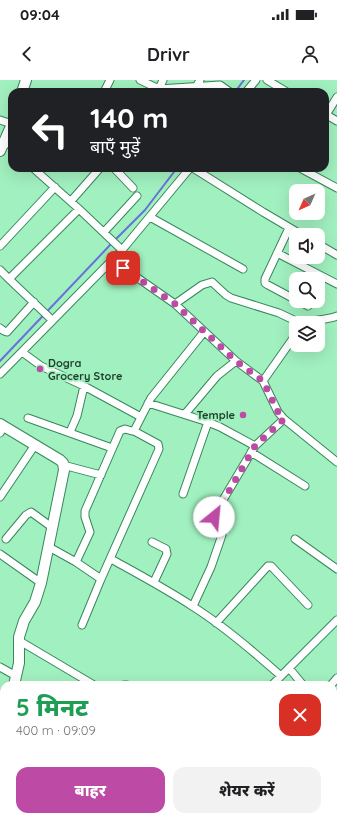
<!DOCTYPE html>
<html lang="hi">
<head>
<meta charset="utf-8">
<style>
	:root { --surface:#fff; --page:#f2f2f2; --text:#202124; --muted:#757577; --accent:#bd4ba5 }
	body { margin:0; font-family:Quicksand,"Noto Sans Devanagari",sans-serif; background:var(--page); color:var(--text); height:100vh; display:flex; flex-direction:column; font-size:15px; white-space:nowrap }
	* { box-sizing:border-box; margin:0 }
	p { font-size:13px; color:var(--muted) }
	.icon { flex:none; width:22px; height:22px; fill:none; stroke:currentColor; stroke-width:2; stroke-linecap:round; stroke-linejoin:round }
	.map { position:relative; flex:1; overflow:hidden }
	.side { position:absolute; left:0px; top:601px; width:337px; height:140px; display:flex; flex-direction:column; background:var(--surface); border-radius:12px 12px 0 0; box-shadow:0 4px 16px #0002 }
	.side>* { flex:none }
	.hud { position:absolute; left:8px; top:8px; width:321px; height:84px; border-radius:12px; box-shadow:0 4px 16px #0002; background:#202124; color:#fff; overflow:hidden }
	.needle { width:26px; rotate:225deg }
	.controls { position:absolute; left:289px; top:104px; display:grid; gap:8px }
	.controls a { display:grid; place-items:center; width:36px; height:36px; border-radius:8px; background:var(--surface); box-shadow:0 4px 16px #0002; font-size:20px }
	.pin { position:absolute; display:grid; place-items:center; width:34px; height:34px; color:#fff; margin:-17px; border-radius:8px; box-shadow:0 2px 6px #0006 }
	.me { position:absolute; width:44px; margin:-22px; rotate:28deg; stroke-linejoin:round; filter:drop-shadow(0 0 3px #0008) }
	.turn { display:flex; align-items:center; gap:14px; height:84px; padding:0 16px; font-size:18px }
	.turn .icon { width:52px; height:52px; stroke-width:2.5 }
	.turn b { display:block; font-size:28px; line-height:34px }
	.round { display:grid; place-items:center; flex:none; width:42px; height:42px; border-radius:12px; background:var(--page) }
	.head { display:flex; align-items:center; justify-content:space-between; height:68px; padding:0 16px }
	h1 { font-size:24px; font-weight:800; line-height:30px; color:#1e9e55 }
	.action { display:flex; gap:8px; margin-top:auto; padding:8px 16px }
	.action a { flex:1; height:46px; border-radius:12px; background:var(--accent); color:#fff; font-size:16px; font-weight:800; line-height:46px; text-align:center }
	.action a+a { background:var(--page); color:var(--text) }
	.status { display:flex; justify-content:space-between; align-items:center; height:28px; padding:0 20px; background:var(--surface); direction:ltr }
	.status svg { height:11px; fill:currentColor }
	header { display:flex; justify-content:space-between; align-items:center; height:52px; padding:0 16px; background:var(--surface); font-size:18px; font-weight:800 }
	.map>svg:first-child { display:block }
</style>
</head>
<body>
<div class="status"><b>09:04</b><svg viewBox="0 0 49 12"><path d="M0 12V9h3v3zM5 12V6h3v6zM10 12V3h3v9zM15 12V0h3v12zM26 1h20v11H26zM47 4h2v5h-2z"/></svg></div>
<header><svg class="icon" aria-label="back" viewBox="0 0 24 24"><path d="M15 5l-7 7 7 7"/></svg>Drivr<svg class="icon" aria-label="person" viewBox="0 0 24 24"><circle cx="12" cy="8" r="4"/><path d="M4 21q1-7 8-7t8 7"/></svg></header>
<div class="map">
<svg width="337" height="741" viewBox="0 0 337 741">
	<rect width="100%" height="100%" fill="#a1f0bf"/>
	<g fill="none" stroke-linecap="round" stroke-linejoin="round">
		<!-- stream -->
		<path stroke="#6771d9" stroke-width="2" d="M235,12L244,0
			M115,160L145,130L177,88
			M0,281L112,163"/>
		<!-- street casing -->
		<g stroke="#38875c" stroke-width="9">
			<path id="street" d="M140,0L159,9L220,5L230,12
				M267,0L287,12
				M196,7L200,0
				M159,9L163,0
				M104,12L110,0
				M246,12L256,0
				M325,34L337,41
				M326,35L337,17
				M0,40L12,44
				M5,60L12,67
				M33,88L79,129L122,170
				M114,88L133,108
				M193,88L263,132L302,155
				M300,88L337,108
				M71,121L100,88
				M150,137L243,189
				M289,148L265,199V203L268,205L296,220
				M104,152L137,116
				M318,164L337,175
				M0,166L55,107
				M277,173L337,204
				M112,180L175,224L236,281L263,301L278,332L284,339L337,382
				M0,190L9,199
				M299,221L308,226
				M175,224L202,205L212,202L226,215L231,218L279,233L300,243
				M52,240L9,199L79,129
				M307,243C317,239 327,240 337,236
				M0,248L4,251L7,252L34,222
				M22,272L41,286L84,306L141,337
				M0,294L122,170L190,88
				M263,301L296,254
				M148,323L208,342L183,414
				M185,334L217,296L236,281
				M28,338L112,368
				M208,342L220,347L255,366
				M70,352L77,336L84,306
				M0,353L4,346
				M251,372L305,406
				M63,385L101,395
				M0,417L35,365
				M6,459L26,435L31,432L53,448
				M295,459L337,489
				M152,462L166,469L167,474L154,502
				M49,467L76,482L101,499
				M0,474L41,503
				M111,479C138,494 166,509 192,526C224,546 253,571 281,596
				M76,482L90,452L85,437V431L120,351L125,349L132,351H134L151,318L204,252
				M193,526L211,487L222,455L221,449L214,439V435L255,366L284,339
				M216,543L268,486H271L308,525
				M82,545L101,499L159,369L158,364L134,351
				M18,560L94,605
				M0,587L16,596
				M289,588L303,605
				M124,605H127
				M272,605L337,540
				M331,605L337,598
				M0,629L4,631
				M333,638L337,642
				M0,652L4,655
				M333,681L337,677
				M74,737L75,741
				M177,737L182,741
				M239,737L244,741
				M320,737L326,741
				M103,741L106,737
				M159,741L162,737
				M271,741L273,740L277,741
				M328,741L337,733"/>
		</g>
		<!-- secondary casing -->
		<g stroke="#38875c" stroke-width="12">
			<path id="secondary" d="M22,12L26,0
				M0,71L12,44
				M0,344L60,380L63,383L64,390L41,503L35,522L24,541L19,557V583L14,605
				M0,646L4,637"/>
		</g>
		<!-- street -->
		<use href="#street" stroke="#fff" stroke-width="7"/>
		<!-- secondary -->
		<use href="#secondary" stroke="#fff" stroke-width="10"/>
	</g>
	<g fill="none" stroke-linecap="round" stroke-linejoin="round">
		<!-- route -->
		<path stroke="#bd4ba5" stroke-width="7" stroke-dasharray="0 12.6" d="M123,188L175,224L236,281L263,301L278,332L284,339L255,366L214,437"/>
	</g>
	<!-- markers -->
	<g fill="#bd4ba5" stroke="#a1f0bf" stroke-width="1.5">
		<circle cx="40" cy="289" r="4"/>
		<circle cx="243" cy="335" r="4"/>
	</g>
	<g text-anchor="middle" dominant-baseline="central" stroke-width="3.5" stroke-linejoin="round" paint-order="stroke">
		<!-- poi labels -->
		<g font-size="11" font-weight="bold" fill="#20412d" stroke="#a1f0bf" text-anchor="start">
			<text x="48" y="283">Dogra<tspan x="48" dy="13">Grocery Store</tspan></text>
			<text x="235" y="335" text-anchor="end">Temple</text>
		</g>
	</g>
</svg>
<div class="controls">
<a><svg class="needle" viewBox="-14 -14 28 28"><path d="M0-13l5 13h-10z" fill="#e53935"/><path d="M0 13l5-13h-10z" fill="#757577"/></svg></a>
<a><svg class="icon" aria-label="sound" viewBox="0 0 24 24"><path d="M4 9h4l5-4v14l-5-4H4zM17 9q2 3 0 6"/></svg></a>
<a><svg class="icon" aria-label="search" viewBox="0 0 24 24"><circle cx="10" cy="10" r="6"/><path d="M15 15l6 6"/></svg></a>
<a><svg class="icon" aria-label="layers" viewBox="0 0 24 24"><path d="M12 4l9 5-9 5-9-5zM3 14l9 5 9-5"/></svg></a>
</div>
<div class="pin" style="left:123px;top:188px;background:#d93025"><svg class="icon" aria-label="arrive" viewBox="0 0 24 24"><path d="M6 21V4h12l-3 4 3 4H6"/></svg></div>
<svg class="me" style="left:214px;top:437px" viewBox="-20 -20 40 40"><circle r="19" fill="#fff"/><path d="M0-13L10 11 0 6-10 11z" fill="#bd4ba5"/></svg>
<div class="hud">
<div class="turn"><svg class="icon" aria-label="left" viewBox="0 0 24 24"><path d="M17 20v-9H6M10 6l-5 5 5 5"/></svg><div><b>140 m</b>बाएँ मुड़ें</div></div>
</div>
<section class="side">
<div class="head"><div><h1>5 मिनट</h1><p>400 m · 09:09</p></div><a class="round" style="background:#d93025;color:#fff"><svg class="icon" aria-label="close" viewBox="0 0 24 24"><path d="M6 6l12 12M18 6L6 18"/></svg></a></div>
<div class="action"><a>बाहर</a><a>शेयर करें</a></div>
</section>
</div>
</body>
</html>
